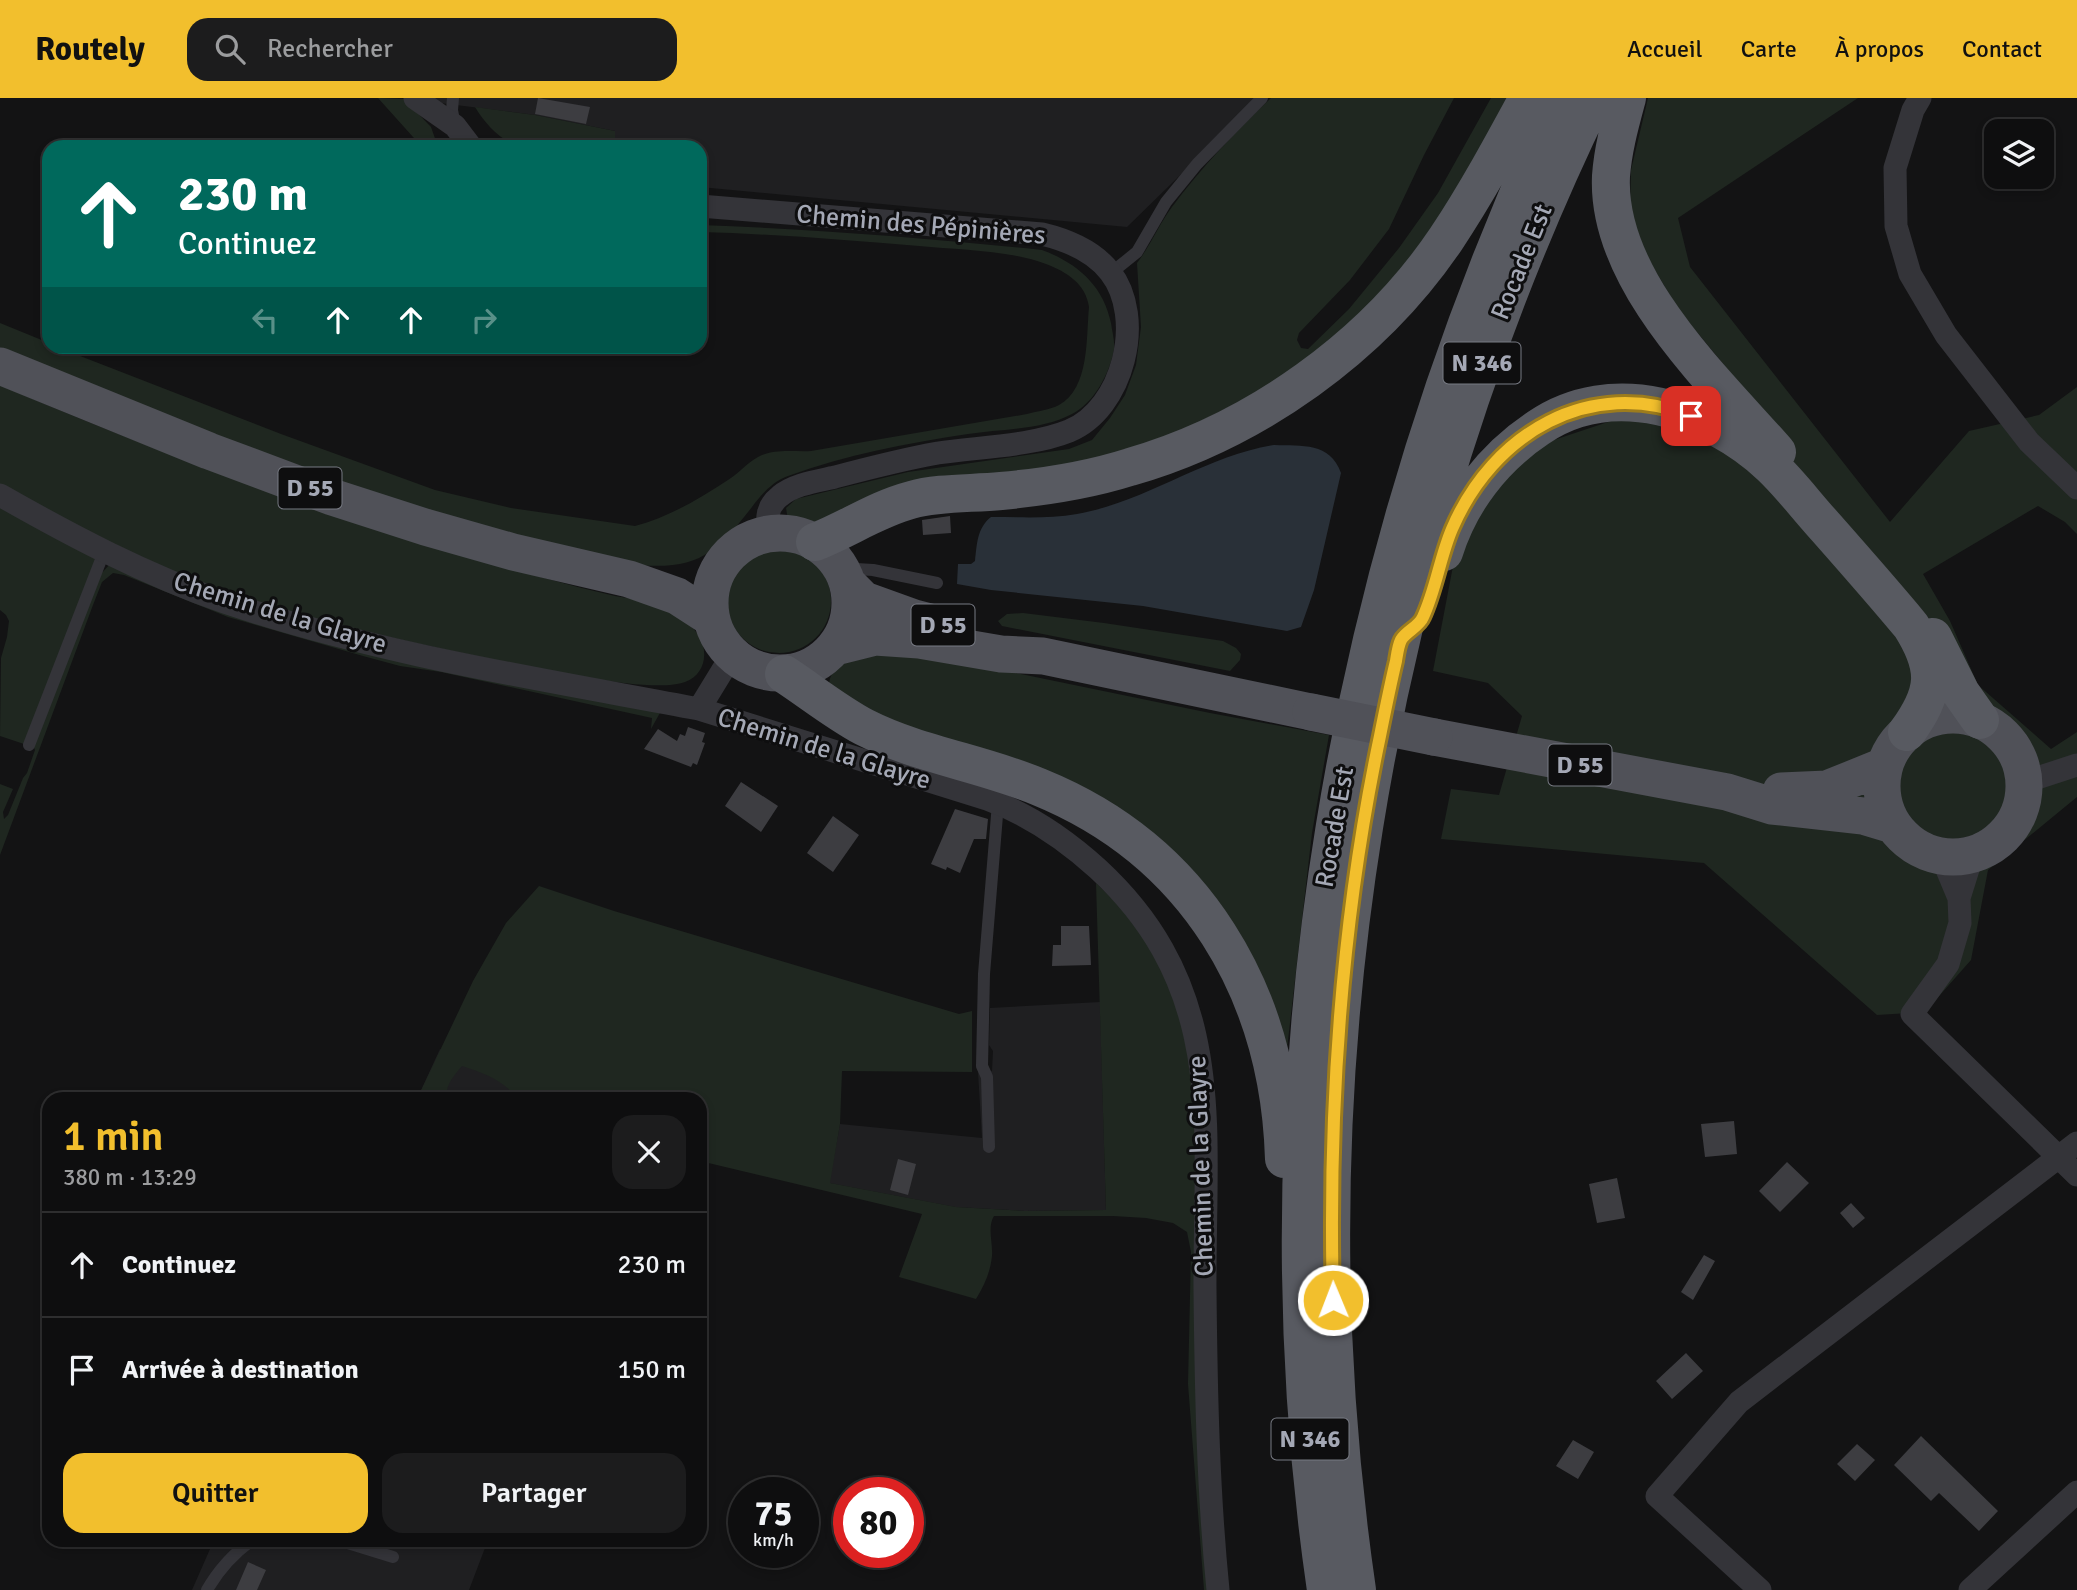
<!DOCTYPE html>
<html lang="fr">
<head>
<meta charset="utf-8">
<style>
	:root { --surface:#0e0e0f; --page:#1c1c1d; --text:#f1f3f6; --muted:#9b9c9e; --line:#2e2e2f; --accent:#f2bf2d }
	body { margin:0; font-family:Signika,sans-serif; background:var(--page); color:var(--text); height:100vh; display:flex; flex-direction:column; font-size:26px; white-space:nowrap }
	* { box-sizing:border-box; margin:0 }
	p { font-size:23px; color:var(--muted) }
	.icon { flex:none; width:38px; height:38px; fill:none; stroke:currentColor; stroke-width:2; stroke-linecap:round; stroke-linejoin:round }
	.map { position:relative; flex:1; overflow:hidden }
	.side { position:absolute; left:42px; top:994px; width:665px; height:455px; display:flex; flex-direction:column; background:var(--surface); border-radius:21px; box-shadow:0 4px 10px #0003,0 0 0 2px var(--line) }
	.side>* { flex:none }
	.top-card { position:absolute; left:42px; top:42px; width:665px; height:214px; border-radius:21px; box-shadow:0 4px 10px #0003,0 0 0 2px var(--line); background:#00695c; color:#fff; overflow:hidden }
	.buttons { position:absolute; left:1984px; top:21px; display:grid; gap:14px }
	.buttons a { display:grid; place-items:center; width:70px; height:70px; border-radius:14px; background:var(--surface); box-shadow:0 4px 10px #0003,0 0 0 2px var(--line); font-size:35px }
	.speed { position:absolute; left:728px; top:1379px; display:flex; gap:14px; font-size:35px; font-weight:700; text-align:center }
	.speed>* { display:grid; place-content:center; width:91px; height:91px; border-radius:50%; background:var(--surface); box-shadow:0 4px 10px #0003,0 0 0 2px var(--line); line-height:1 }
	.speed small { font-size:18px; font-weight:400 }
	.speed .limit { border:10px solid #d22; background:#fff; color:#111 }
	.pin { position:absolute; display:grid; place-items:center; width:60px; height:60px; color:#fff; margin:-30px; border-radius:14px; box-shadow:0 4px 10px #0006 }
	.me { position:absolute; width:77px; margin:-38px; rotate:359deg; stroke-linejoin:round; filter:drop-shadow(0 0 5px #0008) }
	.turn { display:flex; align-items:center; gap:24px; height:147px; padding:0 21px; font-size:32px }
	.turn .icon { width:91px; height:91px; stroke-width:2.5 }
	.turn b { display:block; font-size:49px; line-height:60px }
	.lanes { display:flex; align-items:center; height:66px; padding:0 21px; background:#0003; justify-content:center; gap:35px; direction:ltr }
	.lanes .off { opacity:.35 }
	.round { display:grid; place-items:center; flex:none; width:74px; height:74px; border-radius:21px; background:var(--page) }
	.headline { display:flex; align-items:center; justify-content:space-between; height:119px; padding:0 21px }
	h1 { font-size:42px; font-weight:600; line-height:52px; color:var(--accent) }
	.action { display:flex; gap:14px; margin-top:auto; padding:14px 21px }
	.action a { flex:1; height:80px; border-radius:21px; background:var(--accent); color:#111; font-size:28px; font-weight:600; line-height:80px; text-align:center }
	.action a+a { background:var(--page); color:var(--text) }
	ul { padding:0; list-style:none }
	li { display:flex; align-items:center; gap:21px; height:105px; padding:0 21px; border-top:2px solid var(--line) }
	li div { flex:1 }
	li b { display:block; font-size:26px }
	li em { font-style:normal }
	header { display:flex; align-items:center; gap:42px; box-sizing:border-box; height:98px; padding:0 35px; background:var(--accent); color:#111 }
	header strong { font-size:33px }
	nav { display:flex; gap:38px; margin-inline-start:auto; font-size:24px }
	.search { width:490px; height:63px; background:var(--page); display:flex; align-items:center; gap:18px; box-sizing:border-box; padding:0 24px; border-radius:21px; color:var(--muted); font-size:26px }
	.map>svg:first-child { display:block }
</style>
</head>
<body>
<header>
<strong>Routely</strong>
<div class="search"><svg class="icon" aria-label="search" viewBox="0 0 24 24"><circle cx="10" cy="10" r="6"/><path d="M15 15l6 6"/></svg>Rechercher</div>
<nav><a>Accueil</a><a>Carte</a><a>À propos</a><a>Contact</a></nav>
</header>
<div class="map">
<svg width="2077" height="1492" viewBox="0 0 2077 1492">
	<rect width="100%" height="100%" fill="#131314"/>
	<!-- built -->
	<path fill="#1f1f21" d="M427,0H1259L1127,129L700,89V49H640V45L615,40V33L535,17L432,4Z
		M1100,904L1106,1112L1025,1113L955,1109L829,1085L840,1026L982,1040L978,974L992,973L993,953L989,947L990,910Z
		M440,951L546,1001H417Z
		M214,1442H488L469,1492H192Z"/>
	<!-- green -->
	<path fill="#1f2720" d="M378,0L404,1L431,29L438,49H422Z
		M1271,0H1454L1424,57L1389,131L1350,182L1299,235L1297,242L1301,250L1308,251L1349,211L1399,150L1438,95L1491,0H1512L1471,75L1384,195L1286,280L1150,349L819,429L788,422L786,410L796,401L908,374L1069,351L1092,342L1110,320L1125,297L1136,267L1141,229L1137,165C1151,147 1159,126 1172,109C1200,71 1237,32 1271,0Z
		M1648,0H1858L1678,120L1690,169L1890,424L1969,333L2039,317L2077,289V436L2065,424L2038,408L1923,476L1950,523L1978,587L2051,651L2077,634V699L1988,772L1971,862L1925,914L1877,917L1704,765L1441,741L1451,691L1499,697L1522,618L1488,585L1433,573L1453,468L1494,382L1548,344L1617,321L1771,324L1678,211L1646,157L1630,111L1631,72Z
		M475,9L535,17L615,33V40L619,41V49H517C498,39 486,27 475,9Z
		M700,127C815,131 928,140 1042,152C1077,165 1103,187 1111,225C1112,233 1115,243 1114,251C1110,275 1094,305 1072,316C1042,332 1002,331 968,336C907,345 846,357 788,378C773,383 761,397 752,409C716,455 699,472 638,467L440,419L329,382L0,253V225L49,245V248L57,249L281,336L435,392L511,410L635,428C669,419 699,401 728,382C738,376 747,365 758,359C774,350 794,354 811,353L1027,316C1037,313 1050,312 1059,307C1090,290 1086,239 1089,209C1086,186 1067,174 1046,166C1009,152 959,152 919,148C846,142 773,136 700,134Z
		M0,287C176,363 356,426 541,479C565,486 590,492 615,498C631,501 651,502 667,510C682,518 698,531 703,547C707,563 701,578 685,584C656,595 566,576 534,570C416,546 299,522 186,479C122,454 61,421 0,390Z
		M0,407L99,459L27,647L0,638L1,560L7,539L9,523L6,517L0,512Z
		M727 503a52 52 0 1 1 104 0a52 52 0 1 1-104 0Z
		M111,465L661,613L651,631L652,620L441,574L400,568L363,558L228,519L124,477L113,475L102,484L93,507L0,757V686L13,691L3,714L4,721L8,717L23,680L27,675L35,652L33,648L98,479Z
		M1023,515L1104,525L1223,543L1236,550L1241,556L1240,562L1230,573L1002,528L998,523L1007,516Z
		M879,551L1016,575L1210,615L1329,637L1312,735L1287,951L1196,784L891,627L829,592C827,563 857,558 879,551Z
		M1096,785L1126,814L1157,856L1191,949L1197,1013L1209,1492H1204L1188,1286L1191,1154L1187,1134L1173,1125L1146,1120L1113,1118H994C987,1129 993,1145 992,1158C990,1175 985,1186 976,1201L899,1179L922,1116L700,1063V1001H518C503,982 484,975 462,968C453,979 445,987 447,1001H417L473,883L506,825L539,788L614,813L959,916L972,913V974L842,973L840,1026L830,1085L956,1109L1025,1113L1106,1112Z"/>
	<!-- water -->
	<path fill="#293038" d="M1274,347C1302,348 1330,344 1341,375L1314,492L1301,529L1287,533L1143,508L991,492L957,486L958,466H971L975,463C977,446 977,430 991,419C1019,419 1049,421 1077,416C1146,404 1205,358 1274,347Z"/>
	<!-- building -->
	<path fill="#3d3d41" d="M538,0L590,9L586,26L535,16Z
		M950,418L951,435L923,437L922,422Z
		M688,629L705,635L702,644L705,645L697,667L693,665L691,669L644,651L658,631L677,643L680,636L685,638Z
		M741,684L778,708L761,734L725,708Z
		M955,711L988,721L986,741H974L960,775L947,769L946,772L931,766Z
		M833,718L859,737L833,774L807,755Z
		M1061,828H1089L1091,867L1052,868L1053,847H1061Z
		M1734,1023L1737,1056L1705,1059L1701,1026Z
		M898,1061L916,1066L908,1097L890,1092Z
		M1787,1064L1809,1085L1780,1114L1759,1093Z
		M1617,1080L1625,1120L1597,1125L1589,1086Z
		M1851,1105L1865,1120L1853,1130L1840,1115Z
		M1704,1157L1715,1163L1693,1202L1681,1194Z
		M1686,1255L1703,1273L1672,1301L1656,1283Z
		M1921,1338L1998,1413L1979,1433L1939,1395L1931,1403L1894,1367Z
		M1573,1342L1594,1354L1578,1381L1556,1368Z
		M1857,1346L1875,1362L1855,1383L1837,1366Z
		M248,1464L266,1472L257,1492H236Z"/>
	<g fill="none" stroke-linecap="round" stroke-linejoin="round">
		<!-- service -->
		<path stroke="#343439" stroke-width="12" d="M453,0L452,12L455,28
			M1111,175L1137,154L1166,104L1197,66L1262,0
			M840,470L873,472L937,485
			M29,647L104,454
			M989,1049L987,979L982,968L984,876L998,705
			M338,1442L393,1459
			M207,1492C219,1471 233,1456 252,1442"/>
		<!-- minor -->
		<path stroke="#343439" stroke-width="23" d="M415,0L455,28L471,49
			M1920,0L1913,12L1895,70L1896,128L1910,176L1946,237L2029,344L2077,390
			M700,108L1042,136C1067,142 1093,152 1110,174C1146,220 1123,311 1069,333C1032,348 978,349 938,355C904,361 869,370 835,379C818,383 794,386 780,398C767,408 766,420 769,436
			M0,397C72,438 146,477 224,504C378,556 540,581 699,611
			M732,557L699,611L987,701C1028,716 1065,741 1098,771C1229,892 1204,1031 1205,1191C1206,1291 1208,1392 1218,1492
			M2025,684L2077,667
			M1980,755L1969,768L1959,800L1960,825L1948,866L1912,916L2077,1077
			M1939,758L1946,769L1959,800
			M1760,1492L1657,1398L1739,1304L2077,1045
			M1970,1492L2077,1394"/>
		<!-- primary -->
		<path stroke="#505158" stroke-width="37" d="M0,268L209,353L332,399L425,429L513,454L629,481L677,498L711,520
			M710 505a70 70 0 1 1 140 0a70 70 0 1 1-140 0Z
			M848,486L864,502L914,520L949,529
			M835,549L875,539L919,542L1001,556L1043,558L1311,614
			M1882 688a71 71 0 1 1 142 0a71 71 0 1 1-142 0Z
			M1434,639L1727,694L1772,708L1863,718L1893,727
			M1781,693L1827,691L1884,668"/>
		<!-- trunk -->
		<path stroke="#585a61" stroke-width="38" d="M1627,0C1620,26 1613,51 1611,78C1606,182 1713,281 1777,354
			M815,444C848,431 877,411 911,402C940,394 971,396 1001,393C1044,389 1089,382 1130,369C1255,333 1373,249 1446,141C1476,96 1502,48 1528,0
			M1444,454C1460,403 1493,360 1538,330C1612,279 1710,311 1771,368C1789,385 1804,405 1821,424C1851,458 1882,493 1911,528C1938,571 1936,594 1907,634
			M1933,539L1961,595L1980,622
			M784,576C810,593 836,614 864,629C919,657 982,665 1039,689C1196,753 1279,894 1284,1061
			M1326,1492C1252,984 1345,462 1561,0
			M1357,1492C1283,985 1371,460 1594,0"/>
		<!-- primary-bridge -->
		<path stroke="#505158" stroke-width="37" d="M1311,614L1434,639"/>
	</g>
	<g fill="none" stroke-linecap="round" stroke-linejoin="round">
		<!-- route casing -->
		<g stroke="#9d7c1d" stroke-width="18">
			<path id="route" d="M1333,1202C1328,1014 1341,823 1380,638C1385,613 1390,588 1396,563C1397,557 1398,548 1401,542C1406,533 1419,529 1423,519C1436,491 1440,459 1452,431C1493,335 1590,278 1691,318"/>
		</g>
		<!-- route -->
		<use href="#route" stroke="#f2bf2d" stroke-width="12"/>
	</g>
	<g text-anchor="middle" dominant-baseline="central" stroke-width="6" stroke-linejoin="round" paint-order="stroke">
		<!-- shield labels -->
		<g fill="#0e0e0f" stroke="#777a83" stroke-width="2">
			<rect x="1443.5" y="244.5" width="77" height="41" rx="5"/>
			<rect x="278.5" y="369.5" width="63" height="41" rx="5"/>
			<rect x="911.5" y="506.5" width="63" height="41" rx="5"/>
			<rect x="1548.5" y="646.5" width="63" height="41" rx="5"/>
			<rect x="1271.5" y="1320.5" width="77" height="41" rx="5"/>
		</g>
		<g font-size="24" font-weight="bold" fill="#a4a8b5">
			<text x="1482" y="265">N 346</text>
			<text x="310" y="390">D 55</text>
			<text x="943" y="527">D 55</text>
			<text x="1580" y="667">D 55</text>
			<text x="1310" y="1341">N 346</text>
		</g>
		<!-- street labels -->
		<g font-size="26" fill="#a4a8b5" stroke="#0e0e0f">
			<text transform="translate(921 127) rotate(5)">Chemin des Pépinières</text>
			<text transform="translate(1522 164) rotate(-68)">Rocade Est</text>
			<text transform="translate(280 515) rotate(17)">Chemin de la Glayre</text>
			<text transform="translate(824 651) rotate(17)">Chemin de la Glayre</text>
			<text transform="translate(1335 729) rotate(-80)">Rocade Est</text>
			<text transform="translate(1201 1068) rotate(-92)">Chemin de la Glayre</text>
		</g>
	</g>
</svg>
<div class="buttons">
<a><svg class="icon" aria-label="layers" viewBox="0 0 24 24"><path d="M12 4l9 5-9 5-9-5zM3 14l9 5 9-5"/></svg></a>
</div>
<div class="speed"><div>75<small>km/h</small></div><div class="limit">80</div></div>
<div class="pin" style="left:1691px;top:318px;background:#d93025"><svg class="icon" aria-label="arrive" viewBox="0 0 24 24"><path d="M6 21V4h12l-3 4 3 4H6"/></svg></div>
<svg class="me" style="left:1333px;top:1202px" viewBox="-20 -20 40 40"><circle r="17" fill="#f2bf2d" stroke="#fff" stroke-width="3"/><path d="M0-11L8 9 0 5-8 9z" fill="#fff"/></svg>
<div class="top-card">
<div class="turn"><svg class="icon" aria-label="ahead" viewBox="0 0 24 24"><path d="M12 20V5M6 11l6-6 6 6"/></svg><div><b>230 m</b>Continuez</div></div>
<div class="lanes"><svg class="icon off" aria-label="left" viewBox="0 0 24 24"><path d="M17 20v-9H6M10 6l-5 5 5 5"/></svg><svg class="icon" aria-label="ahead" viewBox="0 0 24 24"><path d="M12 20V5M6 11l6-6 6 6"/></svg><svg class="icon" aria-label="ahead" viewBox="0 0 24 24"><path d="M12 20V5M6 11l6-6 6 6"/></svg><svg class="icon off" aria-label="right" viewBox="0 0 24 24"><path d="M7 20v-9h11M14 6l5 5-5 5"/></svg></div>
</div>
<section class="side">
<div class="headline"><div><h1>1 min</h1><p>380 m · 13:29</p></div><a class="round"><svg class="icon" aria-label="close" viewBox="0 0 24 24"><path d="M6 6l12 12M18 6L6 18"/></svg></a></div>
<ul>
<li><svg class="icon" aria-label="ahead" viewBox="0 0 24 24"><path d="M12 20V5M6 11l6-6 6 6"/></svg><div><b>Continuez</b></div><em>230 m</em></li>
<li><svg class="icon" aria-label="arrive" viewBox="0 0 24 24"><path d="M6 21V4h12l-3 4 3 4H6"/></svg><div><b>Arrivée à destination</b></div><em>150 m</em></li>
</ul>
<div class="action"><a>Quitter</a><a>Partager</a></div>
</section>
</div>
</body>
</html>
